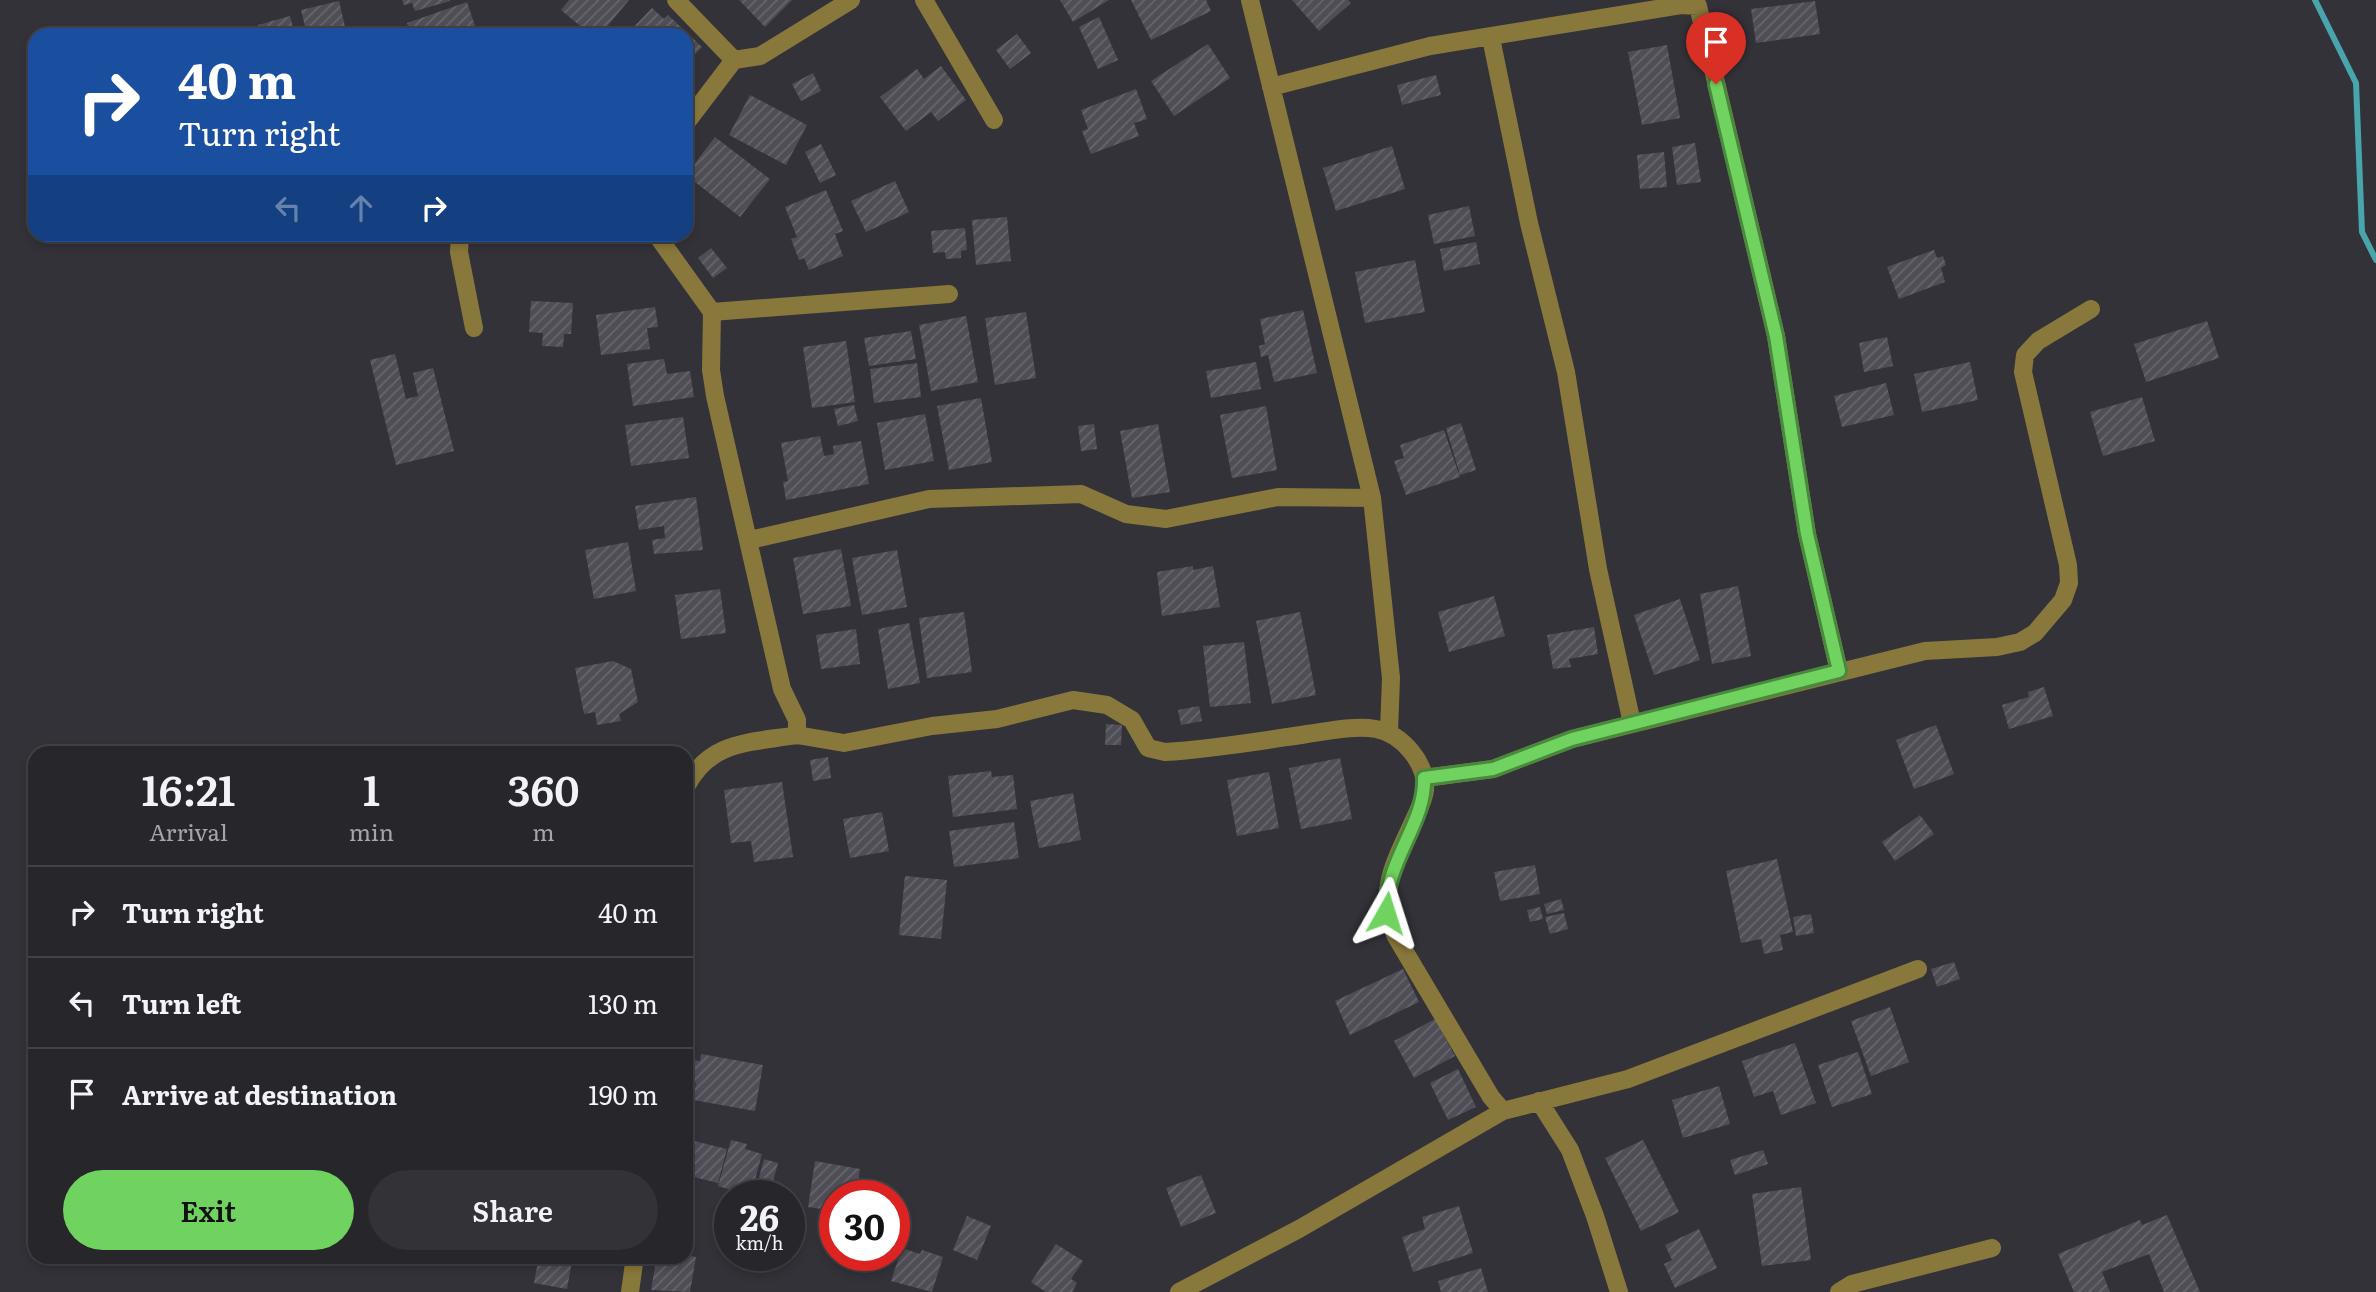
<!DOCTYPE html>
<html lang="en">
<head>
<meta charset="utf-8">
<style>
	:root { --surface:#26262b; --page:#323237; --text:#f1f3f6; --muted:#a4a5a9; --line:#424347; --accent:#70d35f }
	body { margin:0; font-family:Literata,serif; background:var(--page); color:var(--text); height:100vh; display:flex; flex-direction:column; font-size:26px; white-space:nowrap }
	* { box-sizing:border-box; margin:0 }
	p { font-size:23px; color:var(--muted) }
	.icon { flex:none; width:38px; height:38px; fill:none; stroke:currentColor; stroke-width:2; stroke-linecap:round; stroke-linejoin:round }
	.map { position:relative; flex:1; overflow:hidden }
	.drawer { position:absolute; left:28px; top:746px; width:665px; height:518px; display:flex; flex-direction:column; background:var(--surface); border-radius:21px; box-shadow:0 4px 10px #0003,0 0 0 2px var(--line) }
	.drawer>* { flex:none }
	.guide { position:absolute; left:28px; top:28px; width:665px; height:214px; border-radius:21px; box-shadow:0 4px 10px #0003,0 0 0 2px var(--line); background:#1a4fa0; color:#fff; overflow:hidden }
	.speed { position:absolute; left:714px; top:1180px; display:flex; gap:14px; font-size:35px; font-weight:700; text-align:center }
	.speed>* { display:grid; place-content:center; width:91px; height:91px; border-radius:50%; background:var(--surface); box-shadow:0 4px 10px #0003,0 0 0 2px var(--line); line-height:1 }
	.speed small { font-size:18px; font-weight:400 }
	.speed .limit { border:10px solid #d22; background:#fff; color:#111 }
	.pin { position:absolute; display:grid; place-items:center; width:60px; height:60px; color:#fff; margin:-72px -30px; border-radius:50% 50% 50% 0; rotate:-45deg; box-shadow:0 0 7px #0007 }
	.pin .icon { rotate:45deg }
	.me { position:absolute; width:77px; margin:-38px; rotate:6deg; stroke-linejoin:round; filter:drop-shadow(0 0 5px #0008) }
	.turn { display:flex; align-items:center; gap:24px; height:147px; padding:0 35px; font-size:32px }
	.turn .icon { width:91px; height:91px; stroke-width:2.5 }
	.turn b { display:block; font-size:49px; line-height:60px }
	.lanes { display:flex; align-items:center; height:66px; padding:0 35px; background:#0003; justify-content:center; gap:35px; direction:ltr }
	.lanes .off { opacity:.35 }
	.eta { display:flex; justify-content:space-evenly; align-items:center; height:119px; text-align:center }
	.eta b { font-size:42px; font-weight:600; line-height:49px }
	.button { display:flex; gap:14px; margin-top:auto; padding:14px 35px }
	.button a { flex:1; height:80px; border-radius:42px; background:var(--accent); color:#111; font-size:28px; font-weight:600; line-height:80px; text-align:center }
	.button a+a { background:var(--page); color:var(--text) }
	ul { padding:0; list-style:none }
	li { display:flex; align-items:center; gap:21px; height:91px; padding:0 35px; border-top:2px solid var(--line) }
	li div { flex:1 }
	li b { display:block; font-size:26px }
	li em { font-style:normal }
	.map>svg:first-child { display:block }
</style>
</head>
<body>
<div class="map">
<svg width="2376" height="1292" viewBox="0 0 2376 1292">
	<defs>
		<pattern id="building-hatch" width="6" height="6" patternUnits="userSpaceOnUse" patternTransform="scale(1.75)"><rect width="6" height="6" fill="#4f4d55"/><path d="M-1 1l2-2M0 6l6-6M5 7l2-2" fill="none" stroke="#68666d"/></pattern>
	</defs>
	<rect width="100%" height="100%" fill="#333239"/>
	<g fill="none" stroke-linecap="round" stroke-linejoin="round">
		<!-- stream -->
		<path stroke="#48a5ab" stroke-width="6" d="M2315,0L2356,83L2362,232L2376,260"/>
	</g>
	<!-- building -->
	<path fill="url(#building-hatch)" d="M402,0H450V1L415,11L412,3L404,5Z
		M569,0H629L600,35H591L561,10Z
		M739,0H792L765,27Z
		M1060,0H1109L1073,22Z
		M1131,0H1206L1211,11L1151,40Z
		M1292,0H1348L1351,3L1319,31Z
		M339,1L347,35H307L301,10Z
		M1815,1L1820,34L1756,43L1751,9Z
		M467,2L477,32L468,35H411L407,23Z
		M652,8L664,19L668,15L702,47L686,64V35H626Z
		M290,16L295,35H260L258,25Z
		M1099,17L1118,60L1098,69L1079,27Z
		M1017,34L1031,53L1010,69L996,50Z
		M1208,44L1230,78L1174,116L1151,81Z
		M1667,45L1680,118L1642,125L1628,52Z
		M941,66L966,100L938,121L931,112L906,131L880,97L917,69L924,79Z
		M813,73L821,91L801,101L792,84Z
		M1436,75L1441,95L1402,105L1397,85Z
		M1136,89L1147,119L1134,123L1139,136L1091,154L1082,131L1088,129L1081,110Z
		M750,95L807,125L786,165L729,135Z
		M715,137L770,179L740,217L686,175Z
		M1695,143L1701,182L1677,185L1672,147Z
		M821,144L836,175L820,183L805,152Z
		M1392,146L1405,189L1336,211L1323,168Z
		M1664,152L1667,187L1640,189L1637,155Z
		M895,181L909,212L866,232L851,201Z
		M826,190L843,231L835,234L843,256L809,270L804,258L799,260L791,239L797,237L785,207Z
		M1469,206L1475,236L1434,244L1428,215Z
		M1007,217L1011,261L976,265L972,220Z
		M965,228L967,250L961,251V258L946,259L945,252L933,253L931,231Z
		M1476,242L1480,264L1444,271L1440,249Z
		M711,248L727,268L713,278L698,258Z
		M1934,250L1937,258L1943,256L1946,265L1941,268L1945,282L1899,299L1887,267Z
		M1415,260L1425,312L1365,323L1355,272Z
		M531,301L573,303L571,334H564L563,347L542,346L543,333L529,332Z
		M655,307L658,327L647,328L650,349L601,355L596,315Z
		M1303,310L1317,373L1274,382L1268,355L1261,357L1259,346L1265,344L1260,319Z
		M1026,312L1036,378L995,385L985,318Z
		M966,316L978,382L931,391L919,325Z
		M2207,321L2219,358L2146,382L2134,344Z
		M911,331L916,359L869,366L864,338Z
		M1887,337L1893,366L1864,372L1859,343Z
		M846,341L855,402L812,408L803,347Z
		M395,354L406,399L418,396L413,373L433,368L454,451L396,465L370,360Z
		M664,359L667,374L690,371L694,397L633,406L627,364Z
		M1256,362L1261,389L1211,398L1206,371Z
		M1970,362L1978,400L1922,412L1914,374Z
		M917,363L921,397L874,403L870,369Z
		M1886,383L1894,415L1842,427L1834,396Z
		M2142,397L2155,441L2103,456L2090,412Z
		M981,398L992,462L949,470L937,406Z
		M854,405L858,421L838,426L834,409Z
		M1266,406L1277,470L1232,478L1220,415Z
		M925,414L934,461L885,470L877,423Z
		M683,417L689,458L631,466L625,425Z
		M1461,423L1476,470L1460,475L1446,428Z
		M1094,424L1097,449L1081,451L1078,426Z
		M1158,424L1170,492L1132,498L1120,431Z
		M1444,430L1460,477L1406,495L1394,461L1404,458L1400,445Z
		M820,436L824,456L834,454L833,446L861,441L869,484L786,500L783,482L788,481L781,443Z
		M696,497L703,550L654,554L652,540L665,538L664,526L639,530L635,506Z
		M628,542L636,591L594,599L585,550Z
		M841,549L851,606L803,614L793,558Z
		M897,550L907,607L862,615L852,558Z
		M1193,566V570L1213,566L1220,607L1162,616L1157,572Z
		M1738,586L1751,656L1712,664L1700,594Z
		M720,589L726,633L681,639L675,595Z
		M1494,596L1505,636L1449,652L1438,612Z
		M1680,599L1700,660L1654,675L1634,615Z
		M964,612L972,672L927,678L919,618Z
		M1300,612L1316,695L1272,704L1256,621Z
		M909,623L920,683L888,689L878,629Z
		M1594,627L1598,654L1569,659L1571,667L1553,669L1547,635Z
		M856,629L860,664L821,669L816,635Z
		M1244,642L1251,703L1210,707L1203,646Z
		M613,661L631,669L638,702L619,714L621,721L597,725L595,712L584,714L575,668Z
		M2044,687L2053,716L2009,729L2002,705L2029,697L2028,692Z
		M1199,706L1202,721L1181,725L1178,710Z
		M1106,724L1122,725L1121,745H1105Z
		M1936,725L1954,774L1914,789L1896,740Z
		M828,757L831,778L813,781L810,760Z
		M1340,758L1352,819L1301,829L1289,768Z
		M991,771L992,777L1013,775L1017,809L953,817L948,776Z
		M1269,772L1279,828L1237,836L1227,780Z
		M782,782L793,857L754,862L751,841L731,843L724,790Z
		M1073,793L1081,840L1039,848L1030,801Z
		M882,812L889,851L850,858L843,819Z
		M1920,815L1934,834L1895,861L1882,842Z
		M1014,822L1019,858L954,867L949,831Z
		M1777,859L1793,932L1780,935L1783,950L1764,954L1761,939L1741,943L1726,871Z
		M1535,865L1540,894L1500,901L1494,872Z
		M905,876L947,880L941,939L899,935Z
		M1561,899L1564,910L1547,914L1544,904Z
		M1540,907L1543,919L1530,922L1527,910Z
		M1564,913L1568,929L1550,934L1545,917Z
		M1811,914L1814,933L1796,936L1793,917Z
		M1954,962L1960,979L1937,987L1931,969Z
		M1403,969L1419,1002L1350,1035L1335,1001Z
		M1890,1007L1909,1062L1871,1076L1851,1021Z
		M1435,1019L1455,1056L1414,1078L1394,1041Z
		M1795,1043L1816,1103L1781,1115L1773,1091L1754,1097L1742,1061Z
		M1858,1052L1872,1094L1832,1107L1818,1065Z
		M701,1054L763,1065L755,1111L693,1100L696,1083L689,1082L692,1060L700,1061Z
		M1458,1069L1476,1107L1448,1120L1430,1083Z
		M1719,1086L1730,1124L1683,1138L1672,1100Z
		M686,1139L727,1149L718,1183L686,1175Z
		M731,1140L747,1144L745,1149L762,1154L753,1187L748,1185L745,1194L718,1186Z
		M1643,1140L1679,1212L1641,1231L1605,1158Z
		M1763,1150L1768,1164L1735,1175L1730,1160Z
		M764,1159L778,1163L771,1189L757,1185Z
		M815,1161L860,1169L856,1195H835V1211L808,1207Z
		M1201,1175L1216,1213L1181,1227L1166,1188Z
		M1801,1187L1811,1260L1762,1266L1752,1194Z
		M1459,1206L1473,1253L1413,1272L1402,1237L1425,1229L1422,1217Z
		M2167,1215L2200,1292H2164L2149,1254L2102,1272L2110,1292H2074L2058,1254L2140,1220L2142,1225Z
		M967,1216L991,1226L977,1260L953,1250Z
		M1699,1229L1717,1268L1675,1288L1664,1264L1672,1260L1665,1245Z
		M1056,1244L1083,1261L1071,1279L1077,1283L1072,1292H1046L1031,1282Z
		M902,1248L920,1254L922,1250L943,1257L932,1292L891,1281Z
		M686,1255L696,1257L690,1292L651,1290L657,1256Z
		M539,1256H573L567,1289L534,1283Z
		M1481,1268L1488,1292H1441L1438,1281Z"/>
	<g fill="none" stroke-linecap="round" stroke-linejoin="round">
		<!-- minor -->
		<path stroke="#89783b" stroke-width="18" d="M676,0L734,60L686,123
			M924,0L994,120
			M1250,0L1372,498
			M1491,38L1529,223L1566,372L1598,569L1632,723
			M734,60L760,56L851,0
			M1271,87L1430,46L1681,5L1698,6L1776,336L1807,534L1839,671
			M460,234L459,252L474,328
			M656,234L712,312L711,370L715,396L782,689L797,720V735L844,743L932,726L997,719L1073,700L1107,705L1132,720L1148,748L1165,752C1213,749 1260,741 1307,734C1329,731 1355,725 1376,729C1402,734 1427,763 1425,790C1424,800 1418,811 1414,820C1395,862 1377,890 1395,935L1491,1097L1503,1111L1628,1079L1918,969
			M712,312L949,294
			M750,540L929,499L1081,494L1126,514L1166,519L1278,497L1372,498L1391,678L1389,732
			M1424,778L1493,769L1572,739L1925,651L1997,647L2020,642L2035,633L2063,600L2069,583L2068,565L2023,372L2025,355L2038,341L2091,309
			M686,787C710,740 750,743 797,735
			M1539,1101L1570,1150L1595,1216L1619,1292
			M630,1292L635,1256
			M1179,1292L1299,1229L1503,1111
			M1839,1292L1852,1284L1992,1248"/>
	</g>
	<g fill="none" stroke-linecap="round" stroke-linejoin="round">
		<!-- route casing -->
		<g stroke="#49893e" stroke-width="18">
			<path id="route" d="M1386,913C1385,861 1426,823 1424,778L1493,769L1572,739L1839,671L1807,534L1776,336L1716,84"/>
		</g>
		<!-- route -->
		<use href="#route" stroke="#70d35f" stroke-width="12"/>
	</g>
</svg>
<div class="speed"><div>26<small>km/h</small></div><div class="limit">30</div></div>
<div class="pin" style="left:1716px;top:84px;background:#d93025"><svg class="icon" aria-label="arrive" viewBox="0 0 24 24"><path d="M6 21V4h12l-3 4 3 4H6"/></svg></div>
<svg class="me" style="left:1386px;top:913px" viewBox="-20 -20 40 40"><path d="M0-17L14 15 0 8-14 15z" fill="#70d35f" stroke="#fff" stroke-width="4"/></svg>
<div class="guide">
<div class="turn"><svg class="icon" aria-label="right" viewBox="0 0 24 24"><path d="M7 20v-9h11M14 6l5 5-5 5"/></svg><div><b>40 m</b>Turn right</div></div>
<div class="lanes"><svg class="icon off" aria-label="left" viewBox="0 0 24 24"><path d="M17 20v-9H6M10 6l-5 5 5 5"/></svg><svg class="icon off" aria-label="ahead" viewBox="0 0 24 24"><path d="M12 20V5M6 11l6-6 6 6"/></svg><svg class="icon" aria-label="right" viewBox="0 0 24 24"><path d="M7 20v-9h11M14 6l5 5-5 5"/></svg></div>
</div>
<section class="drawer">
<div class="eta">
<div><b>16:21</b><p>Arrival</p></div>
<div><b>1</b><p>min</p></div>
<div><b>360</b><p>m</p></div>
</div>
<ul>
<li><svg class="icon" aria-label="right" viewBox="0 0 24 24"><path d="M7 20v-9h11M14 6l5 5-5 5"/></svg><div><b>Turn right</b></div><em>40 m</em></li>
<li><svg class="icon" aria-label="left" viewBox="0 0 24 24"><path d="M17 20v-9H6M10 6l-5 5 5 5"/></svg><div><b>Turn left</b></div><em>130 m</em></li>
<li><svg class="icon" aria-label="arrive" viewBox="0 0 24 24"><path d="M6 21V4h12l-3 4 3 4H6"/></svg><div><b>Arrive at destination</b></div><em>190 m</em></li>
</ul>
<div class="button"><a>Exit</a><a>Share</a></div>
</section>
</div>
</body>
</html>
